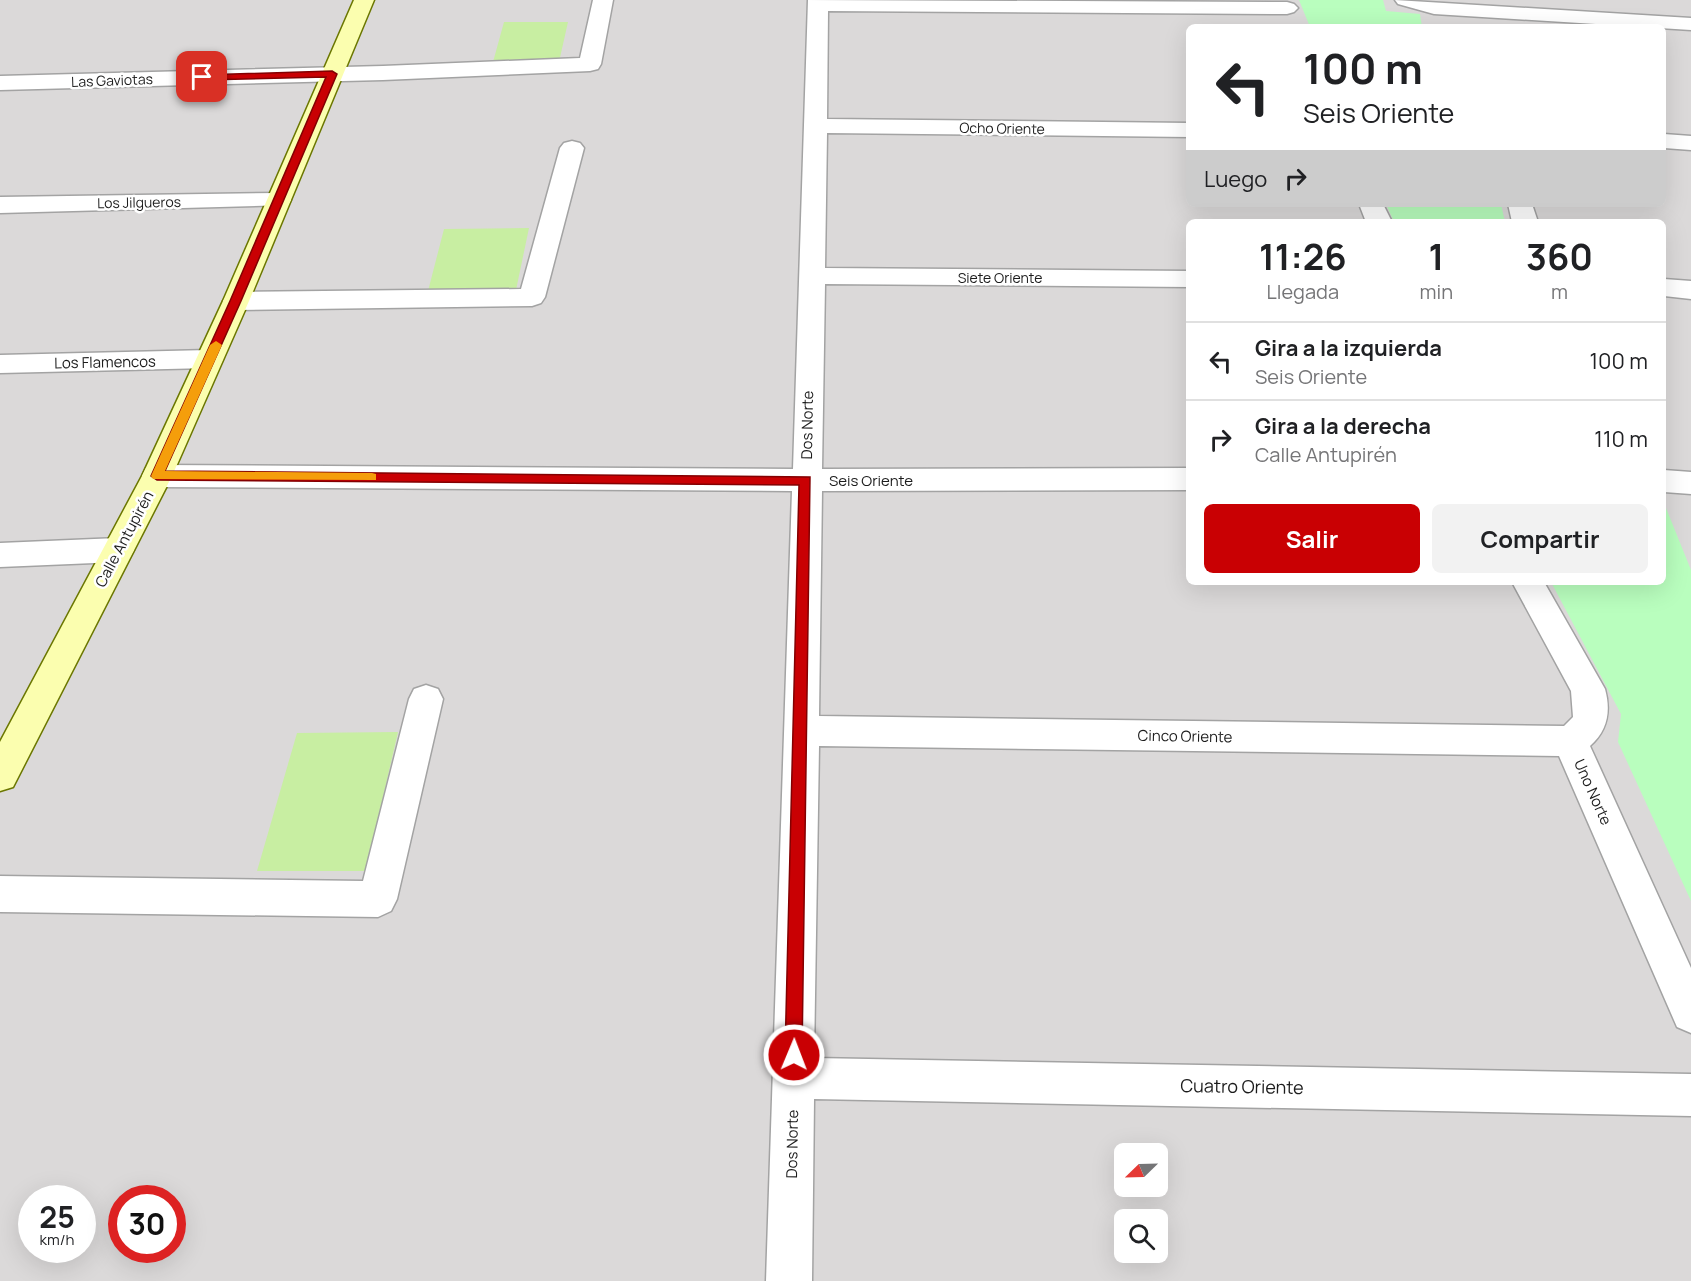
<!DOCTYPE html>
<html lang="es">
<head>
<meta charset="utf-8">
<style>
	:root { --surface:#fff; --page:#f2f2f2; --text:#202124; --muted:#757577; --line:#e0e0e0; --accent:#c90003 }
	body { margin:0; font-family:Manrope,sans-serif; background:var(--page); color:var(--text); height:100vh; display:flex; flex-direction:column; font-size:22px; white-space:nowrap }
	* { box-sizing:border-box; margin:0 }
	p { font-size:20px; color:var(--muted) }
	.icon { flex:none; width:33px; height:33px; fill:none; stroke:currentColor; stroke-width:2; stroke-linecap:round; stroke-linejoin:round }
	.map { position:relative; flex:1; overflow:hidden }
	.details { position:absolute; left:1186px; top:219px; width:480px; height:366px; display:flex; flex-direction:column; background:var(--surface); border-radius:9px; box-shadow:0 6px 24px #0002 }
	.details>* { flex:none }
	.guide { position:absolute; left:1186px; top:24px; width:480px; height:183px; border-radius:9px; box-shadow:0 6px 24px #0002; background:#fff; color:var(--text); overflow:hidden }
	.needle { width:39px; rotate:247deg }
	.controls { position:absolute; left:1114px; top:1143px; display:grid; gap:12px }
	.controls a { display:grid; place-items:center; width:54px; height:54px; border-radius:9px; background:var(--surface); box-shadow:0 6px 24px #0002; font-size:30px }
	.speed { position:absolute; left:18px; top:1185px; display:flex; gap:12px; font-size:30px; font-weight:700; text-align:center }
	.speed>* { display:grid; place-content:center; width:78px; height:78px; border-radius:50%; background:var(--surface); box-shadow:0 6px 24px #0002; line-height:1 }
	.speed small { font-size:15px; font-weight:400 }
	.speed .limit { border:9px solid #d22; background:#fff; color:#111 }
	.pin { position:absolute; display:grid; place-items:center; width:51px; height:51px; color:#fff; margin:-26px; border-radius:12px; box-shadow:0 3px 9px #0006 }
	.me { position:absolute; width:66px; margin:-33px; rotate:1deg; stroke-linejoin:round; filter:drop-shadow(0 0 4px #0008) }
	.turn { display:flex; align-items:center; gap:21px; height:126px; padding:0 18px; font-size:27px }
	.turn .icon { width:78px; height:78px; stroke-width:2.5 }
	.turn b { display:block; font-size:42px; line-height:51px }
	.then { display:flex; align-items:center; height:57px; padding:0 18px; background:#0003; gap:12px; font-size:22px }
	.eta { display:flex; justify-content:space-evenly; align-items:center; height:102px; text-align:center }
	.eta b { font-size:36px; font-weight:700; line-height:42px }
	.primary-button { display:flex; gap:12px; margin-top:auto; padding:12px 18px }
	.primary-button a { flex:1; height:69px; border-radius:9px; background:var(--accent); color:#fff; font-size:24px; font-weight:700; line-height:69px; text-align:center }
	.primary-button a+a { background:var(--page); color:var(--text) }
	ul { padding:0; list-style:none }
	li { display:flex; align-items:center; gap:18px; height:78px; padding:0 18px; border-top:2px solid var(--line) }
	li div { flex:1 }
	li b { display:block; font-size:22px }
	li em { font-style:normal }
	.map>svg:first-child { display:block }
</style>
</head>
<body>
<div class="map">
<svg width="1691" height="1281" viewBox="0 0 1691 1281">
	<rect width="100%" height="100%" fill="#efeae1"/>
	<!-- residential -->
	<path fill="#dbd9d9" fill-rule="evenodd" d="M0,0H1691V1281H0ZM1190,27H1664V204H1190ZM1190,222H1664V582H1190ZM1125,1154H1158V1186H1125ZM32,1198H82V1250H32ZM122,1198H172V1250H122ZM1125,1220H1158V1252H1125Z"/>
	<!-- grass -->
	<path fill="#c8eea2" d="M504,22H568L559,62H493Z
		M529,228L516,290L428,291L444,229Z
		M398,732L366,871H257L297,733Z"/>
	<!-- park -->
	<path fill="#b9febe" d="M1299,0H1383L1386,11L1420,14L1422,27H1310Z
		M1386,204H1501L1505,222H1394Z
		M1664,503L1691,570V901L1618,742L1621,714L1551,582H1664Z"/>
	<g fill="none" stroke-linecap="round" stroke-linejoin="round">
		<!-- street casing -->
		<g stroke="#a3a3a3" stroke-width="3">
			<path id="street" d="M593,0H613L601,64L598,69L590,71L383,80L0,90V76L383,66L580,58Z
				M808,0L1287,2L1294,4L1298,8L1294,12L1287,14L828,11L827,119L1190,123V137L827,133L825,268L1190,271V287L825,284L822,469L1190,468V490L822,491L819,716L1564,726L1573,717L1571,691L1512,582H1544L1605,689C1611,711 1608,730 1590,746L1691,968V1033L1677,1027L1559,756L819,746L814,1058L1691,1074V1116L814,1099L812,1281H766L792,491L157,487L146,484L142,476L146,468L157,465L793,469Z
				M1395,0L1691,18V30L1434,14L1398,4Z
				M1664,134L1691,136V150L1664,148Z
				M572,141L580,143L584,148L545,297L541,303L532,306L236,310L227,307L223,301L227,295L236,292L521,289L560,148L564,143Z
				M279,193L288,195L291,200L288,205L0,213V197Z
				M1359,204H1383L1392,222H1366Z
				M1508,204H1532L1538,222H1512Z
				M1664,279L1691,281V299L1664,296Z
				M209,350L219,352L223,359L219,366L209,368L0,373V355Z
				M1664,470L1691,472V494L1664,492Z
				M118,538L129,542L134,550L129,558L118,562L0,567V543Z
				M426,685L438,689L443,699L397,899L391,911L378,917L0,912V876L363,881L409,699L414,689Z"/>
		</g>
		<!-- secondary casing -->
		<g stroke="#6b7700" stroke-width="3">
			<path id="secondary" d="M354,0H374L249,301L172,476L13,787L0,791V742L142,476L223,301Z"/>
		</g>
		<!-- street -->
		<use href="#street" fill="#fff" fill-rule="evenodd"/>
		<!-- secondary -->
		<use href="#secondary" fill="#fbfeaf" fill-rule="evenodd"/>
	</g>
	<!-- route -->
	<path fill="#c90003" stroke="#830002" stroke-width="1.5" d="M332,71L337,74L241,301L165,471L810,477L802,1055L800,1061L794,1063L788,1061L785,1055L799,485L157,480L151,476L230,301L326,77L202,80L197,77L202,75Z"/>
	<!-- slow -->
	<path fill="#f59e0b" d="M216,341L222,345L165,471L372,473L376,474V480L153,479L151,476L210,345Z"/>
	<g text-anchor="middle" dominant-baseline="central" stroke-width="5" stroke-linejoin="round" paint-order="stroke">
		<!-- far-street labels -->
		<g font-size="14" fill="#1c1c1c" stroke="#fff">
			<text transform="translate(112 80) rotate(-2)">Las Gaviotas</text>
			<text transform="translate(1002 128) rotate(1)">Ocho Oriente</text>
			<text transform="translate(139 202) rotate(-1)">Los Jilgueros</text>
			<text x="1000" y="277">Siete Oriente</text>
		</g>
		<!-- street labels -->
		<g font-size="15" fill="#1c1c1c" stroke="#fff">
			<text transform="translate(105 362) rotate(-1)">Los Flamencos</text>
			<text transform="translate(807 425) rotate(-89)">Dos Norte</text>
			<text x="871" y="480">Seis Oriente</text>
			<text transform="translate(124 539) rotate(-62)">Calle Antupirén</text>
			<text transform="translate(1185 736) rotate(1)">Cinco Oriente</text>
			<text transform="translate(1593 792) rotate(66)">Uno Norte</text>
			<text transform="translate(792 1144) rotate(-89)">Dos Norte</text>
		</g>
		<!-- near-street labels -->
		<g font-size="18" fill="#1c1c1c" stroke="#fff">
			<text transform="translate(1242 1086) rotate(1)">Cuatro Oriente</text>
		</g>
	</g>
</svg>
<div class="controls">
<a><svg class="needle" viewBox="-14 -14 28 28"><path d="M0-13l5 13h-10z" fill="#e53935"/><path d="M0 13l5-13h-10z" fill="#757577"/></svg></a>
<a><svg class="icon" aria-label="search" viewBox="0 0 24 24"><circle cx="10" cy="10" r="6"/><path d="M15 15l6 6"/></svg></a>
</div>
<div class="speed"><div>25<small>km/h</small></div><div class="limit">30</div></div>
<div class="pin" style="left:202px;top:77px;background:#d93025"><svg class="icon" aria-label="arrive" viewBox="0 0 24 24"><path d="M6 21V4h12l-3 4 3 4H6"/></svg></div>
<svg class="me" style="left:794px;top:1055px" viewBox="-20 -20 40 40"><circle r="17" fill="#c90003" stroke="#fff" stroke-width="3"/><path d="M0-11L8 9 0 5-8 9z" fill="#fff"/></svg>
<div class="guide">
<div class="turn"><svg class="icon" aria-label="left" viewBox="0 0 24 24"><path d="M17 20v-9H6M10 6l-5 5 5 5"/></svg><div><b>100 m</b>Seis Oriente</div></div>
<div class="then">Luego<svg class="icon" aria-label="right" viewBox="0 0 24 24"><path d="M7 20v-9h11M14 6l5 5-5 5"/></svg></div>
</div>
<section class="details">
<div class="eta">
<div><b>11:26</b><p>Llegada</p></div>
<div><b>1</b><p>min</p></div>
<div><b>360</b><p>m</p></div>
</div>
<ul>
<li><svg class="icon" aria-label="left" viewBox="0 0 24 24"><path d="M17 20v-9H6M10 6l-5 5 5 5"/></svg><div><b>Gira a la izquierda</b><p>Seis Oriente</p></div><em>100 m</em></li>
<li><svg class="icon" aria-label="right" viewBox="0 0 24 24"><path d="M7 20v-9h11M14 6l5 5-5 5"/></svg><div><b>Gira a la derecha</b><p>Calle Antupirén</p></div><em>110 m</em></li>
</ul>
<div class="primary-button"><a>Salir</a><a>Compartir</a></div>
</section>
</div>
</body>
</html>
